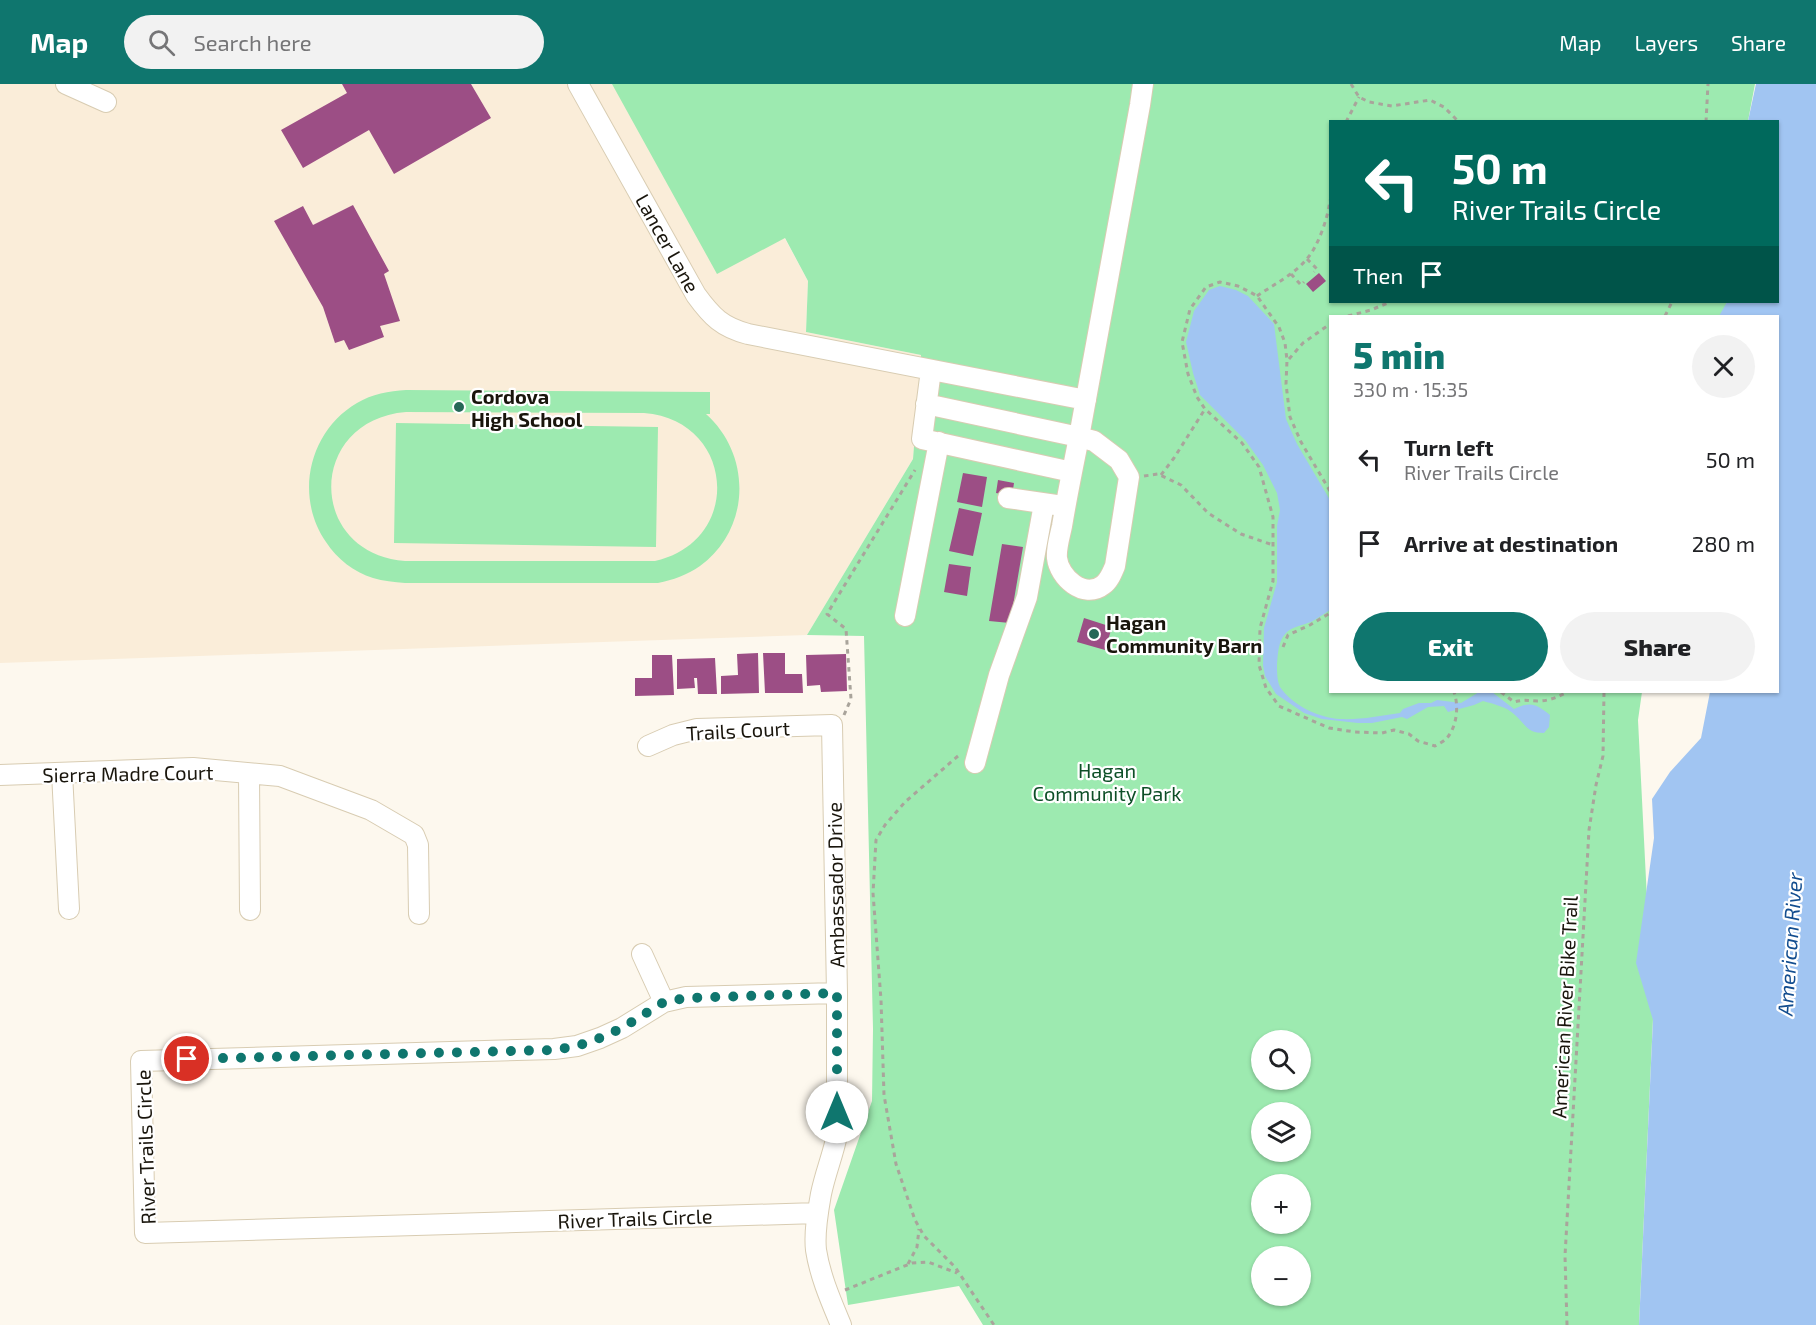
<!DOCTYPE html>
<html lang="en">
<head>
<meta charset="utf-8">
<style>
	:root { --surface:#fff; --page:#f2f2f2; --text:#202124; --muted:#757577; --accent:#0f766e }
	body { margin:0; font-family:"Exo 2",sans-serif; background:var(--page); color:var(--text); height:100vh; display:flex; flex-direction:column; font-size:22px; white-space:nowrap }
	* { box-sizing:border-box; margin:0 }
	p { font-size:20px; color:var(--muted) }
	.icon { flex:none; width:33px; height:33px; fill:none; stroke:currentColor; stroke-width:2; stroke-linecap:round; stroke-linejoin:round }
	.map { position:relative; flex:1; overflow:hidden }
	.sheet { position:absolute; left:1329px; top:231px; width:450px; height:378px; display:flex; flex-direction:column; background:var(--surface); border-radius:0px; box-shadow:0 2px 4px #0004 }
	.sheet>* { flex:none }
	.guide { position:absolute; left:1329px; top:36px; width:450px; height:183px; border-radius:0px; box-shadow:0 2px 4px #0004; background:#00695c; color:#fff; overflow:hidden }
	.tools { position:absolute; left:1251px; top:946px; display:grid; gap:12px }
	.tools a { display:grid; place-items:center; width:60px; height:60px; border-radius:50%; background:var(--surface); box-shadow:0 2px 4px #0004; font-size:30px }
	.pin { position:absolute; display:grid; place-items:center; width:51px; height:51px; color:#fff; margin:-26px; border:3px solid #fff; border-radius:50%; box-shadow:0 2px 6px #0007 }
	.me { position:absolute; width:66px; margin:-33px; rotate:0deg; stroke-linejoin:round; filter:drop-shadow(0 0 4px #0008) }
	.turn { display:flex; align-items:center; gap:21px; height:126px; padding:0 24px; font-size:27px }
	.turn .icon { width:78px; height:78px; stroke-width:2.5 }
	.turn b { display:block; font-size:42px; line-height:51px }
	.then { display:flex; align-items:center; height:57px; padding:0 24px; background:#0003; gap:12px; font-size:22px }
	.round { display:grid; place-items:center; flex:none; width:63px; height:63px; border-radius:32px; background:var(--page) }
	.head { display:flex; align-items:center; justify-content:space-between; height:102px; padding:0 24px }
	h1 { font-size:36px; font-weight:800; line-height:45px; color:var(--accent) }
	.cta { display:flex; gap:12px; margin-top:auto; padding:12px 24px }
	.cta a { flex:1; height:69px; border-radius:36px; background:var(--accent); color:#fff; font-size:24px; font-weight:800; line-height:69px; text-align:center }
	.cta a+a { background:var(--page); color:var(--text) }
	ul { padding:0; list-style:none }
	li { display:flex; align-items:center; gap:18px; height:84px; padding:0 24px }
	li div { flex:1 }
	li b { display:block; font-size:22px }
	li em { font-style:normal }
	header { display:flex; align-items:center; gap:36px; box-sizing:border-box; height:84px; padding:0 30px; background:var(--accent); color:#fff }
	header strong { font-size:28px }
	nav { display:flex; gap:33px; margin-inline-start:auto; font-size:21px }
	.search { width:420px; height:54px; background:var(--page); display:flex; align-items:center; gap:15px; box-sizing:border-box; padding:0 21px; border-radius:33px; color:var(--muted); font-size:22px }
	.map>svg:first-child { display:block }
</style>
</head>
<body>
<header>
<strong>Map</strong>
<div class="search"><svg class="icon" aria-label="search" viewBox="0 0 24 24"><circle cx="10" cy="10" r="6"/><path d="M15 15l6 6"/></svg>Search here</div>
<nav><a>Map</a><a>Layers</a><a>Share</a></nav>
</header>
<div class="map">
<svg width="1816" height="1241" viewBox="0 0 1816 1241">
	<rect width="100%" height="100%" fill="#fdf8ee"/>
	<!-- education -->
	<path fill="#faedd9" d="M0,0H701L808,197L806,248L921,271L913,375L807,551L0,579Z"/>
	<!-- green -->
	<path fill="#9deab0" fill-rule="evenodd" d="M612,0H1755L1748,37L1330,38V218H1727L1722,232H1330V608H1642L1638,636L1653,935L1639,1241H983L959,1202L848,1221L834,1126L872,1017L873,945L864,552L807,551L913,375L921,271L806,248L808,197L785,154L717,190ZM1262,957H1300V996H1262ZM1262,1029H1300V1068H1262ZM1262,1101H1300V1140H1262ZM1262,1173H1300V1212H1262Z
		M406,306L710,308V330H706C752,371 751,445 700,482C687,491 673,496 658,499H405C394,498 383,497 373,494C354,488 337,475 326,458C294,412 309,347 357,319C372,310 389,307 406,306ZM406,328L644,329C735,336 744,457 655,477H405C306,469 307,336 406,328Z
		M396,339L658,343L656,463L394,459Z"/>
	<!-- water -->
	<path fill="#a1c5f2" d="M1756,0H1816V1241H1639L1653,936L1636,879L1654,754L1652,715L1670,688L1701,654L1710,608H1778V232H1719L1727,218H1778V38L1748,37Z
		M1220,202L1236,206L1248,212L1274,240L1286,335L1297,360L1330,416V526C1324,530 1318,534 1311,538C1303,541 1291,543 1286,549C1278,557 1278,570 1277,580C1277,587 1277,597 1280,603C1292,621 1319,634 1340,635C1360,636 1380,632 1400,629L1403,625L1419,619H1431L1437,616L1461,619L1479,608H1492L1514,625C1531,617 1536,620 1550,631L1549,643L1544,649C1527,649 1526,641 1515,631C1507,623 1494,620 1483,617L1474,621L1448,628L1444,622L1428,623L1407,635L1402,633L1372,639H1358L1322,635L1304,629L1276,610L1265,592L1263,581L1264,544L1277,498V442L1280,426L1277,409L1263,381L1245,356L1200,311L1193,289L1186,258L1194,227L1209,206Z"/>
	<!-- building -->
	<path fill="#9c4e85" d="M342,0H471L491,34L394,90L369,46L303,84L281,46L347,9Z
		M353,121L389,187L384,190L400,237L380,242L384,253L349,266L344,256L335,259L323,223L274,137L303,122L313,141Z
		M1319,189L1326,197L1313,208L1306,200Z
		M963,389L987,393L982,423L957,418Z
		M998,396L1014,399L1012,412L996,409Z
		M959,424L982,429L973,472L949,467Z
		M1002,460L1023,463L1010,539L989,537Z
		M949,480L971,483L967,512L944,508Z
		M1084,534L1112,543L1105,566L1077,558Z
		M758,569L759,609L721,610V592L738,591L737,570Z
		M763,569H785V590H802L803,609H765Z
		M846,570L847,607L821,608L820,601L807,602L806,571Z
		M652,571H672L674,611L635,612V594H652Z
		M715,574L717,610H698L697,594H694L695,604L677,605V575Z"/>
	<g fill="none" stroke-linecap="round" stroke-linejoin="round">
		<!-- minor casing -->
		<g stroke="#d8ccb2" stroke-width="22">
			<path id="minor" d="M66,0L106,18
				M578,0L696,211C712,233 722,243 748,250L1086,316
				M931,286L922,355L1072,388
				M926,320L1079,353L1094,357L1119,376L1129,393L1115,482C1112,489 1109,497 1103,501C1084,516 1059,493 1057,474C1056,464 1060,452 1062,442C1067,412 1073,383 1079,353C1100,242 1119,132 1140,21L1143,0
				M1008,414L1056,421
				M905,532L939,358
				M648,662L673,651L697,645L832,641L837,909V1051C833,1071 825,1090 821,1110C818,1127 814,1148 816,1166C820,1192 831,1217 841,1241
				M975,679L999,591L1027,513L1044,420
				M62,689L69,825
				M249,690L250,826
				M0,691L193,684L280,692L371,726L414,751L418,761L419,830
				M642,870L664,918
				M818,1129L145,1149L141,977L554,965L577,962L600,954L622,944L664,918L686,913L837,909"/>
		</g>
		<!-- path -->
		<path stroke="#a9a49b" stroke-width="3" stroke-dasharray="4.5 4.5" stroke-linecap="butt" d="M1351,0L1359,13L1369,18L1392,22L1430,16L1444,23L1459,38
			M1346,38L1359,13
			M1706,38L1708,0
			M1307,175L1317,185L1314,188
			M1291,190L1301,201L1304,198
			M1257,212C1273,201 1293,191 1306,176C1318,163 1328,134 1330,116
			M1348,232L1371,226L1390,218
			M1665,232L1672,218
			M1289,275L1303,259L1330,240
			M1161,391L1174,374L1205,325
			M1144,392L1158,390L1181,401L1208,429L1241,450L1273,461
			M1330,407L1301,358L1290,333L1286,300L1287,276L1285,259L1279,243L1257,212L1250,208L1238,202L1220,198L1206,203L1190,225L1182,258L1188,290L1197,313L1205,325L1242,359L1259,383L1273,433V497L1260,544L1259,581L1266,604L1279,622L1329,644L1355,648L1382,649L1394,646L1409,650L1418,657L1435,662C1439,660 1444,657 1447,654C1457,642 1459,622 1454,608
			M1283,563L1288,551L1310,541L1330,529
			M1501,608L1514,618C1525,615 1528,617 1538,617C1549,617 1558,613 1567,608
			M844,631L851,615L846,545L827,530L915,386
			M958,672L905,718L885,741L876,756L873,809L881,916L884,1011L896,1080L915,1136L924,1152L955,1183L994,1241
			M908,1180L917,1163L919,1145
			M845,1206L912,1179L928,1178L957,1189
			M1567,1241L1565,1172L1589,746L1596,701L1603,672L1604,608"/>
		<!-- minor -->
		<use href="#minor" stroke="#fff" stroke-width="20"/>
	</g>
	<g fill="none" stroke-linecap="round" stroke-linejoin="round">
		<!-- route -->
		<path stroke="#0f766e" stroke-width="10" stroke-dasharray="0 18" d="M187,975L554,966L577,962L600,954L622,944L664,918L686,914L837,909V1028"/>
	</g>
	<!-- markers -->
	<g fill="#266757" stroke="#fff" stroke-width="2">
		<circle cx="459" cy="323" r="6"/>
		<circle cx="1094" cy="550" r="6"/>
	</g>
	<g text-anchor="middle" dominant-baseline="central" stroke-width="4.5" stroke-linejoin="round" paint-order="stroke">
		<!-- street labels -->
		<g font-size="20" fill="#19150c" stroke="#fff">
			<text transform="translate(668 159) rotate(61)">Lancer Lane</text>
			<text transform="translate(738 646) rotate(-3)">Trails Court</text>
			<text transform="translate(128 689) rotate(-1)">Sierra Madre Court</text>
			<text transform="translate(835 801) rotate(-91)">Ambassador Drive</text>
			<text transform="translate(1564 923) rotate(-87)">American River Bike Trail</text>
			<text transform="translate(145 1063) rotate(-92)">River Trails Circle</text>
			<text transform="translate(635 1134) rotate(-2)">River Trails Circle</text>
		</g>
		<!-- poi labels -->
		<g font-size="20" font-weight="bold" fill="#19150c" stroke="#fff" text-anchor="start">
			<text x="471" y="312">Cordova<tspan x="471" dy="23">High School</tspan></text>
			<text x="1106" y="538">Hagan<tspan x="1106" dy="23">Community Barn</tspan></text>
		</g>
		<!-- park labels -->
		<g font-size="20" fill="#0d4f27" stroke="#fff">
			<text x="1107" y="686">Hagan<tspan x="1107" dy="23">Community Park</tspan></text>
		</g>
		<!-- water labels -->
		<g font-size="21" font-style="italic" fill="#124d8f" stroke="#fff">
			<text transform="translate(1789 860) rotate(-86)">American River</text>
		</g>
	</g>
</svg>
<div class="tools">
<a><svg class="icon" aria-label="search" viewBox="0 0 24 24"><circle cx="10" cy="10" r="6"/><path d="M15 15l6 6"/></svg></a>
<a><svg class="icon" aria-label="layers" viewBox="0 0 24 24"><path d="M12 4l9 5-9 5-9-5zM3 14l9 5 9-5"/></svg></a>
<a>+</a>
<a>−</a>
</div>
<div class="pin" style="left:187px;top:975px;background:#d93025"><svg class="icon" aria-label="arrive" viewBox="0 0 24 24"><path d="M6 21V4h12l-3 4 3 4H6"/></svg></div>
<svg class="me" style="left:837px;top:1028px" viewBox="-20 -20 40 40"><circle r="19" fill="#fff"/><path d="M0-13L10 11 0 6-10 11z" fill="#0f766e"/></svg>
<div class="guide">
<div class="turn"><svg class="icon" aria-label="left" viewBox="0 0 24 24"><path d="M17 20v-9H6M10 6l-5 5 5 5"/></svg><div><b>50 m</b>River Trails Circle</div></div>
<div class="then">Then<svg class="icon" aria-label="arrive" viewBox="0 0 24 24"><path d="M6 21V4h12l-3 4 3 4H6"/></svg></div>
</div>
<section class="sheet">
<div class="head"><div><h1>5 min</h1><p>330 m · 15:35</p></div><a class="round"><svg class="icon" aria-label="close" viewBox="0 0 24 24"><path d="M6 6l12 12M18 6L6 18"/></svg></a></div>
<ul>
<li><svg class="icon" aria-label="left" viewBox="0 0 24 24"><path d="M17 20v-9H6M10 6l-5 5 5 5"/></svg><div><b>Turn left</b><p>River Trails Circle</p></div><em>50 m</em></li>
<li><svg class="icon" aria-label="arrive" viewBox="0 0 24 24"><path d="M6 21V4h12l-3 4 3 4H6"/></svg><div><b>Arrive at destination</b></div><em>280 m</em></li>
</ul>
<div class="cta"><a>Exit</a><a>Share</a></div>
</section>
</div>
</body>
</html>
